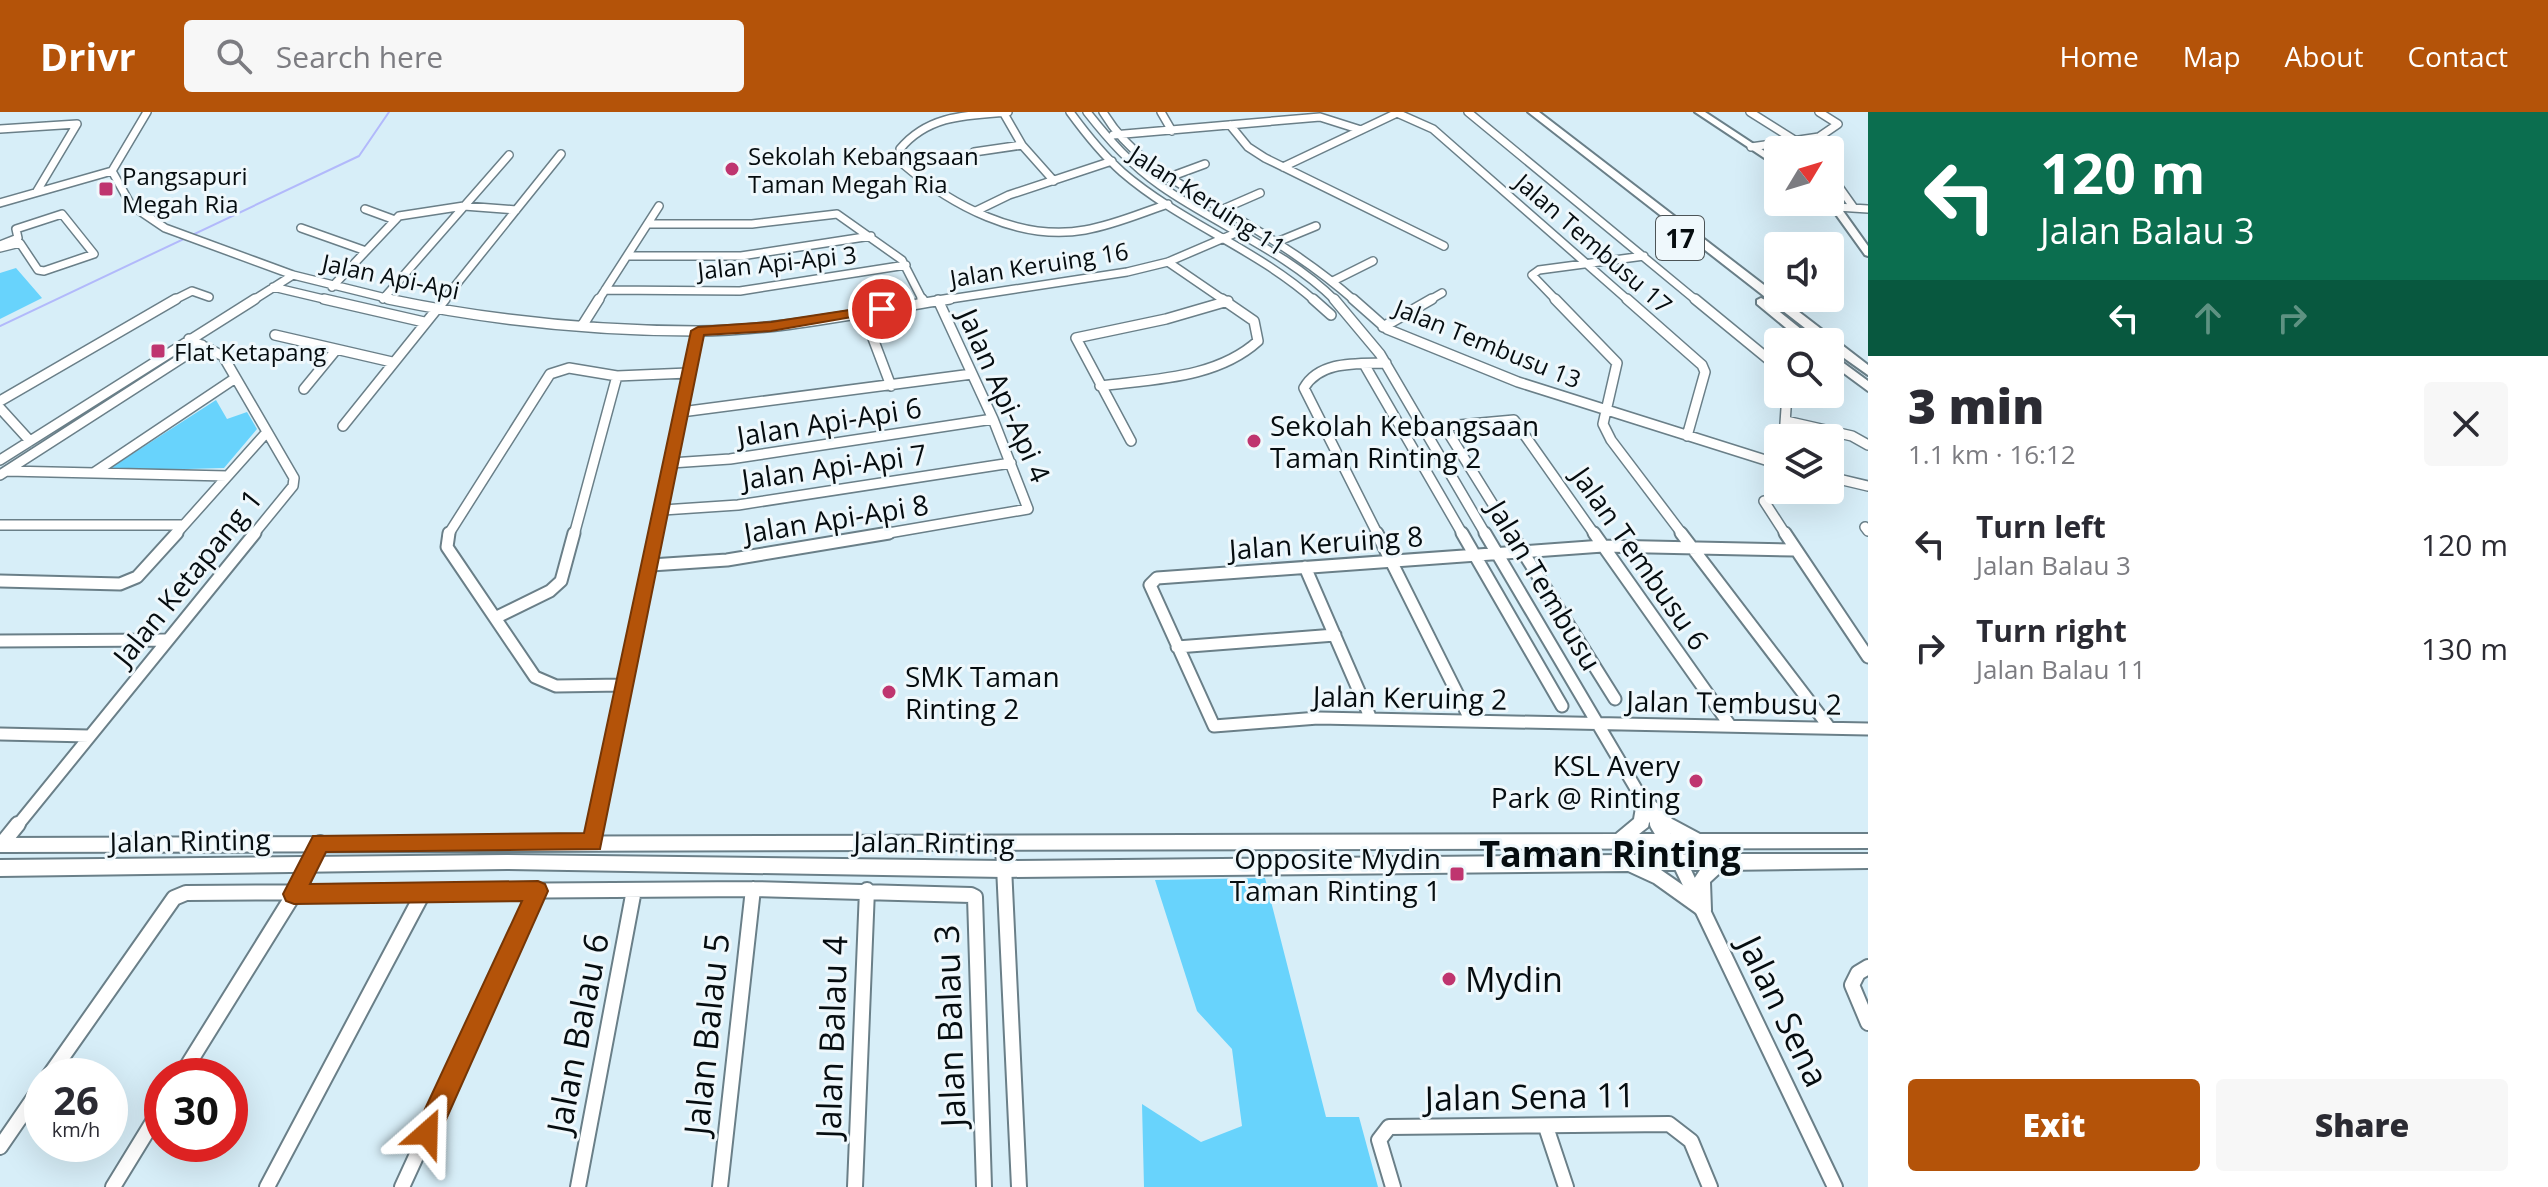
<!DOCTYPE html>
<html lang="en">
<head>
<meta charset="utf-8">
<style>
	:root { --surface:#fff; --page:#f7f7f7; --text:#2b2b33; --muted:#7c7c81; --accent:#b45309 }
	body { margin:0; font-family:"Open Sans",sans-serif; background:var(--page); color:var(--text); height:100vh; display:flex; flex-direction:column; font-size:30px; white-space:nowrap }
	* { box-sizing:border-box; margin:0 }
	p { font-size:26px; color:var(--muted) }
	.icon { flex:none; width:44px; height:44px; fill:none; stroke:currentColor; stroke-width:2; stroke-linecap:round; stroke-linejoin:round }
	.map { position:relative; flex:1; overflow:hidden }
	.details { display:flex; flex-direction:column; background:var(--surface); width:680px }
	.details>* { flex:none }
	.hud { background:#0b6e4f; color:#fff; overflow:hidden }
	.needle { width:52px; rotate:52deg }
	.tools { position:absolute; left:1764px; top:24px; display:grid; gap:16px }
	.tools a { display:grid; place-items:center; width:80px; height:80px; border-radius:8px; background:var(--surface); box-shadow:0 8px 32px #0002; font-size:40px }
	.speed { position:absolute; left:24px; top:946px; display:flex; gap:16px; font-size:40px; font-weight:700; text-align:center }
	.speed>* { display:grid; place-content:center; width:104px; height:104px; border-radius:50%; background:var(--surface); box-shadow:0 8px 32px #0002; line-height:1 }
	.speed small { font-size:20px; font-weight:400 }
	.speed .limit { border:12px solid #d22; background:#fff; color:#111 }
	.pin { position:absolute; display:grid; place-items:center; width:68px; height:68px; color:#fff; margin:-34px; border:4px solid #fff; border-radius:50%; box-shadow:0 2px 8px #0007 }
	.me { position:absolute; width:88px; margin:-44px; rotate:25deg; stroke-linejoin:round; filter:drop-shadow(0 0 6px #0008) }
	.turn { display:flex; align-items:center; gap:28px; height:168px; padding:0 40px; font-size:36px }
	.turn .icon { width:104px; height:104px; stroke-width:2.5 }
	.turn b { display:block; font-size:56px; line-height:68px }
	.lanes { display:flex; align-items:center; height:76px; padding:0 40px; background:#0003; justify-content:center; gap:40px; direction:ltr }
	.lanes .off { opacity:.35 }
	.round { display:grid; place-items:center; flex:none; width:84px; height:84px; border-radius:8px; background:var(--page) }
	.head { display:flex; align-items:center; justify-content:space-between; height:136px; padding:0 40px }
	h1 { font-size:48px; font-weight:800; line-height:60px }
	.action { display:flex; gap:16px; margin-top:auto; padding:16px 40px }
	.action a { flex:1; height:92px; border-radius:8px; background:var(--accent); color:#fff; font-size:32px; font-weight:800; line-height:92px; text-align:center }
	.action a+a { background:var(--page); color:var(--text) }
	ul { padding:0; list-style:none }
	li { display:flex; align-items:center; gap:24px; height:104px; padding:0 40px }
	li div { flex:1 }
	li b { display:block; font-size:30px }
	li em { font-style:normal }
	header { display:flex; align-items:center; gap:48px; box-sizing:border-box; height:112px; padding:0 40px; background:var(--accent); color:#fff }
	header strong { font-size:38px }
	nav { display:flex; gap:44px; margin-inline-start:auto; font-size:28px }
	.search { width:560px; height:72px; background:var(--page); display:flex; align-items:center; gap:20px; box-sizing:border-box; padding:0 28px; border-radius:8px; color:var(--muted); font-size:30px }
	main { display:flex; flex:1; min-height:0 }
	.map>svg:first-child { display:block }
</style>
</head>
<body>
<header>
<strong>Drivr</strong>
<div class="search"><svg class="icon" aria-label="search" viewBox="0 0 24 24"><circle cx="10" cy="10" r="6"/><path d="M15 15l6 6"/></svg>Search here</div>
<nav><a>Home</a><a>Map</a><a>About</a><a>Contact</a></nav>
</header>
<main>
<div class="map">
<svg width="1868" height="1075" viewBox="0 0 1868 1075">
	<rect width="100%" height="100%" fill="#d7eef8"/>
	<!-- green -->
	<path fill="#68d3fc" d="M16,156L42,186L0,207V161Z
		M216,288L227,307L247,300L257,317L224,356L115,359L112,355Z
		M1265,766L1326,1005H1359L1378,1075H1144L1142,992L1201,1030L1242,1014L1232,937L1197,899L1155,768Z"/>
	<g fill="none" stroke-linecap="round" stroke-linejoin="round">
		<!-- stream -->
		<path stroke="#b2b9fb" stroke-width="2" d="M0,214L359,44L389,0"/>
		<!-- minor-far3 casing -->
		<g stroke="#6a7f88" stroke-width="10">
			<path id="minor-far3" d="M1003,0L1022,33L1054,69
				M1008,0C967,3 928,3 900,37L903,52C951,93 1019,130 1085,118C1114,113 1141,101 1168,92
				M1070,0C1086,22 1102,42 1122,60C1181,111 1257,137 1315,189
				M1087,0C1109,28 1131,53 1161,74C1218,114 1286,139 1336,189
				M1103,0C1133,50 1181,72 1230,102C1274,128 1317,155 1355,189
				M1161,0L1172,19
				M1468,0L1697,189
				M1750,0L1796,29
				M1397,1L1433,17L1629,189
				M1230,13L1248,35L1265,46L1444,134
				M0,17L77,12L37,79
				M1113,23L1320,5L1361,18
				M1751,35L1819,25L1838,12L1819,0
				M974,40L1022,33
				M1283,55L1399,0
				M112,59L131,93L165,116L293,163L398,189
				M112,59L147,0
				M1167,66L1205,52
				M1837,72L1854,96
				M0,91L112,59
				M1837,95L1868,97
				M365,97L395,108
				M1221,98L1260,81
				M976,99L1009,83L1112,49
				M648,112H752L837,102L902,148L923,189
				M301,116L366,139
				M1277,130L1316,114
				M0,133L18,126L16,117L62,102L94,142L44,159L38,158L20,131L0,136
				M627,144H741L871,124
				M1168,150L1225,189
				M1333,169L1373,149
				M273,175L332,189
				M332,175L399,104L464,94L516,98
				M605,178L740,179L906,153
				M383,187L509,43
				M172,189L192,179L209,185
				M252,189L293,163
				M443,189L561,42
				M598,189L659,94
				M937,189L1127,160L1168,150L1238,120
				M1428,189L1442,181
				M1557,189L1532,163L1539,158L1644,144"/>
		</g>
		<!-- minor-far2 casing -->
		<g stroke="#6a7f88" stroke-width="12">
			<path id="minor-far2" d="M324,187L424,210
				M388,187C488,208 594,219 697,219C781,219 867,199 950,187
				M922,187L924,190
				M1313,187L1331,203
				M1334,187L1380,242L1486,423
				M1353,187L1387,217L1518,270L1778,352
				M1555,187L1617,251L1603,312L1611,328L1683,423
				M1627,187L1702,253L1705,260L1687,324
				M1695,187L1773,251L1778,260
				M863,200L891,274
				M582,214L599,187
				M1383,215L1432,187
				M275,223L392,250
				M189,227L223,244L294,366L293,374L253,423
				M1364,252L1463,423
				M1100,274C1153,267 1216,267 1258,229L1254,209L1222,187
				M304,277L336,238
				M0,289L176,187
				M0,296L30,329
				M681,300L972,262
				M1786,309L1852,324L1868,333
				M343,314L445,187
				M1784,326L1787,282
				M1131,329L1076,226L1166,207L1228,189
				M0,348L255,187
				M671,351L730,347L993,307
				M7,359L227,364
				M95,360L234,267
				M0,363L202,233
				M1830,365L1868,374
				M1764,389L1786,423
				M663,398L738,393L1011,351
				M0,413H181
				M1865,415L1868,419
				M175,423L267,320
				M448,423L550,262L569,256L617,264L688,261
				M574,423L617,264
				M656,423L698,219
				M877,423L1028,397L993,307L938,188
				M1378,423L1304,276C1320,248 1358,252 1386,251
				M1512,423L1446,317L1448,314L1514,308L1595,423"/>
		</g>
		<!-- minor-far1 casing -->
		<g stroke="#6a7f88" stroke-width="15">
			<path id="minor-far1" d="M449,421L447,435L535,565L556,574L623,573
				M1377,421L1471,609
				M1462,421L1562,594
				M1485,421L1658,714
				M1511,421L1615,587
				M1594,421L1729,612
				M1681,421L1829,615
				M1785,421L1868,545
				M1795,438L1603,434L1157,466L1150,473L1214,614L1318,606L1868,617
				M651,453L727,448L889,421
				M1305,455L1371,607
				M0,469L120,472L137,465L177,421
				M497,505L550,479L561,469L574,421
				M0,529L165,528
				M1177,535L1335,523
				M0,622L89,624
				M17,714L255,421
				M595,714L656,421"/>
		</g>
		<!-- minor casing -->
		<g stroke="#6a7f88" stroke-width="18">
			<path id="minor" d="M1657,712L1679,749L1835,1075
				M592,730L596,712
				M1,733L18,712
				M1003,733L1019,1075
				M1868,855L1858,861L1852,873L1868,911
				M49,964L174,786L186,781L753,777L971,783L975,785L984,1075
				M181,964L294,782L320,731
				M1546,1015L1566,1075
				M0,1035L42,974
				M113,1075L162,995
				M267,1075L423,781
				M402,1075L538,779
				M578,1075L634,778
				M720,1075L753,777
				M855,1075L867,778
				M1393,1075L1379,1028L1389,1015L1669,1012L1691,1029L1710,1075"/>
		</g>
		<!-- major casing -->
		<g stroke="#6a7f88" stroke-width="4">
			<path id="major" d="M1695,0H1705L1778,48V55Z
				M1830,84L1833,85L1868,134V144L1865,143L1827,90H1830Z
				M1644,682L1650,684L1672,707L1700,722H1868V736L0,740V726L1616,722L1634,707L1638,684ZM1650,706L1660,717L1671,722H1639L1648,715Z
				M1721,742H1868V756L1723,758L1710,770L1711,798L1709,804L1703,806L1654,771L1628,759L1004,765L507,757L0,764V748L507,743L1004,749ZM1661,758H1700L1694,767V781Z"/>
		</g>
		<!-- highway casing -->
		<g stroke="#6a7f88" stroke-width="4">
			<path id="highway" d="M1528,0H1539L1868,253V263L1830,236V230H1823Z
				M1761,186L1765,188L1817,230H1803L1757,192V188Z
				M1830,241L1868,269V279L1830,251Z"/>
		</g>
		<!-- minor-far3 -->
		<use href="#minor-far3" stroke="#fff" stroke-width="7"/>
		<!-- minor-far2 -->
		<use href="#minor-far2" stroke="#fff" stroke-width="9"/>
		<!-- minor-far1 -->
		<use href="#minor-far1" stroke="#fff" stroke-width="11"/>
		<!-- minor -->
		<use href="#minor" stroke="#fff" stroke-width="14"/>
		<!-- major -->
		<use href="#major" fill="#fff" fill-rule="evenodd"/>
		<!-- highway -->
		<use href="#highway" fill="#fff" fill-rule="evenodd"/>
	</g>
	<!-- route -->
	<path fill="#b45309" stroke="#753606" stroke-width="2" d="M882,193L887,194V199L771,219L704,223L600,737L326,740L310,772L538,769L545,772L548,779L436,1030L427,1034L418,1030L414,1021L418,1012L522,789L294,792L286,789L283,782L313,724L584,721L691,219L698,215L771,210Z"/>
	<!-- markers -->
	<g fill="#bf356f" stroke="#eff8fc" stroke-width="3">
		<circle cx="732" cy="57" r="8"/>
		<rect x="98" y="69" width="16" height="16" rx="4"/>
		<rect x="150" y="231" width="16" height="16" rx="4"/>
		<circle cx="1254" cy="329" r="8"/>
		<circle cx="889" cy="580" r="8"/>
		<circle cx="1696" cy="669" r="8"/>
		<rect x="1449" y="754" width="16" height="16" rx="4"/>
		<circle cx="1449" cy="867" r="8"/>
	</g>
	<g text-anchor="middle" dominant-baseline="central" stroke-width="6" stroke-linejoin="round" paint-order="stroke">
		<!-- far-poi labels -->
		<g font-size="24" fill="#060d10" stroke="#eff8fc" text-anchor="start">
			<text x="748" y="43">Sekolah Kebangsaan<tspan x="748" dy="28">Taman Megah Ria</tspan></text>
			<text x="122" y="63">Pangsapuri<tspan x="122" dy="28">Megah Ria</tspan></text>
			<text x="174" y="239">Flat Ketapang</text>
		</g>
		<!-- far-street labels -->
		<g font-size="24" fill="#060d10" stroke="#eff8fc">
			<text transform="translate(1208 88) rotate(33)">Jalan Keruing 11</text>
			<text transform="translate(1594 131) rotate(41)">Jalan Tembusu 17</text>
			<text transform="translate(777 150) rotate(-6)">Jalan Api-Api 3</text>
			<text transform="translate(1039 152) rotate(-9)">Jalan Keruing 16</text>
			<text transform="translate(391 164) rotate(12)">Jalan Api-Api</text>
			<text transform="translate(1488 231) rotate(22)">Jalan Tembusu 13</text>
		</g>
		<!-- shield labels -->
		<rect fill="#eff8fc" stroke="#4c5457" stroke-width="2" x="1656" y="104" width="48" height="44" rx="6"/>
		<g font-size="26" font-weight="bold" fill="#060d10">
			<text x="1680" y="126">17</text>
		</g>
		<!-- street labels -->
		<g font-size="28" fill="#060d10" stroke="#eff8fc">
			<text transform="translate(1005 283) rotate(66)">Jalan Api-Api 4</text>
			<text transform="translate(829 309) rotate(-9)">Jalan Api-Api 6</text>
			<text transform="translate(834 354) rotate(-8)">Jalan Api-Api 7</text>
			<text transform="translate(836 406) rotate(-9)">Jalan Api-Api 8</text>
			<text transform="translate(1326 430) rotate(-4)">Jalan Keruing 8</text>
			<text transform="translate(1641 446) rotate(55)">Jalan Tembusu 6</text>
			<text transform="translate(187 465) rotate(-51)">Jalan Ketapang 1</text>
			<text transform="translate(1545 473) rotate(59)">Jalan Tembusu</text>
			<text transform="translate(1410 585) rotate(1)">Jalan Keruing 2</text>
			<text transform="translate(1734 590) rotate(1)">Jalan Tembusu 2</text>
			<text transform="translate(190 728) rotate(-1)">Jalan Rinting</text>
			<text transform="translate(934 730) rotate(1)">Jalan Rinting</text>
		</g>
		<!-- poi labels -->
		<g font-size="28" fill="#060d10" stroke="#eff8fc" text-anchor="start">
			<text x="1270" y="313">Sekolah Kebangsaan<tspan x="1270" dy="32">Taman Rinting 2</tspan></text>
			<text x="905" y="564">SMK Taman<tspan x="905" dy="32">Rinting 2</tspan></text>
			<text x="1680" y="653" text-anchor="end">KSL Avery<tspan x="1680" dy="32">Park @ Rinting</tspan></text>
			<text x="1441" y="746" text-anchor="end">Opposite Mydin<tspan x="1441" dy="32">Taman Rinting 1</tspan></text>
		</g>
		<!-- near-poi labels -->
		<g font-size="34" fill="#060d10" stroke="#eff8fc" text-anchor="start">
			<text x="1465" y="867">Mydin</text>
		</g>
		<!-- near-street labels -->
		<g font-size="34" fill="#060d10" stroke="#eff8fc">
			<text transform="translate(1784 899) rotate(64)">Jalan Sena</text>
			<text transform="translate(949 914) rotate(-92)">Jalan Balau 3</text>
			<text transform="translate(577 921) rotate(-79)">Jalan Balau 6</text>
			<text transform="translate(706 922) rotate(-84)">Jalan Balau 5</text>
			<text transform="translate(831 925) rotate(-88)">Jalan Balau 4</text>
			<text transform="translate(1530 984) rotate(-1)">Jalan Sena 11</text>
		</g>
		<!-- district labels -->
		<g font-size="36" font-weight="bold" fill="#060d10" stroke="#eff8fc">
			<text x="1610" y="741">Taman Rinting</text>
		</g>
	</g>
</svg>
<div class="tools">
<a><svg class="needle" viewBox="-14 -14 28 28"><path d="M0-13l5 13h-10z" fill="#e53935"/><path d="M0 13l5-13h-10z" fill="#7c7c81"/></svg></a>
<a><svg class="icon" aria-label="sound" viewBox="0 0 24 24"><path d="M4 9h4l5-4v14l-5-4H4zM17 9q2 3 0 6"/></svg></a>
<a><svg class="icon" aria-label="search" viewBox="0 0 24 24"><circle cx="10" cy="10" r="6"/><path d="M15 15l6 6"/></svg></a>
<a><svg class="icon" aria-label="layers" viewBox="0 0 24 24"><path d="M12 4l9 5-9 5-9-5zM3 14l9 5 9-5"/></svg></a>
</div>
<div class="speed"><div>26<small>km/h</small></div><div class="limit">30</div></div>
<div class="pin" style="left:882px;top:197px;background:#d93025"><svg class="icon" aria-label="arrive" viewBox="0 0 24 24"><path d="M6 21V4h12l-3 4 3 4H6"/></svg></div>
<svg class="me" style="left:427px;top:1021px" viewBox="-20 -20 40 40"><path d="M0-17L14 15 0 8-14 15z" fill="#b45309" stroke="#fff" stroke-width="4"/></svg>
</div>
<section class="details">
<div class="hud">
<div class="turn"><svg class="icon" aria-label="left" viewBox="0 0 24 24"><path d="M17 20v-9H6M10 6l-5 5 5 5"/></svg><div><b>120 m</b>Jalan Balau 3</div></div>
<div class="lanes"><svg class="icon" aria-label="left" viewBox="0 0 24 24"><path d="M17 20v-9H6M10 6l-5 5 5 5"/></svg><svg class="icon off" aria-label="ahead" viewBox="0 0 24 24"><path d="M12 20V5M6 11l6-6 6 6"/></svg><svg class="icon off" aria-label="right" viewBox="0 0 24 24"><path d="M7 20v-9h11M14 6l5 5-5 5"/></svg></div>
</div>
<div class="head"><div><h1>3 min</h1><p>1.1 km · 16:12</p></div><a class="round"><svg class="icon" aria-label="close" viewBox="0 0 24 24"><path d="M6 6l12 12M18 6L6 18"/></svg></a></div>
<ul>
<li><svg class="icon" aria-label="left" viewBox="0 0 24 24"><path d="M17 20v-9H6M10 6l-5 5 5 5"/></svg><div><b>Turn left</b><p>Jalan Balau 3</p></div><em>120 m</em></li>
<li><svg class="icon" aria-label="right" viewBox="0 0 24 24"><path d="M7 20v-9h11M14 6l5 5-5 5"/></svg><div><b>Turn right</b><p>Jalan Balau 11</p></div><em>130 m</em></li>
</ul>
<div class="action"><a>Exit</a><a>Share</a></div>
</section>
</main>
</body>
</html>
